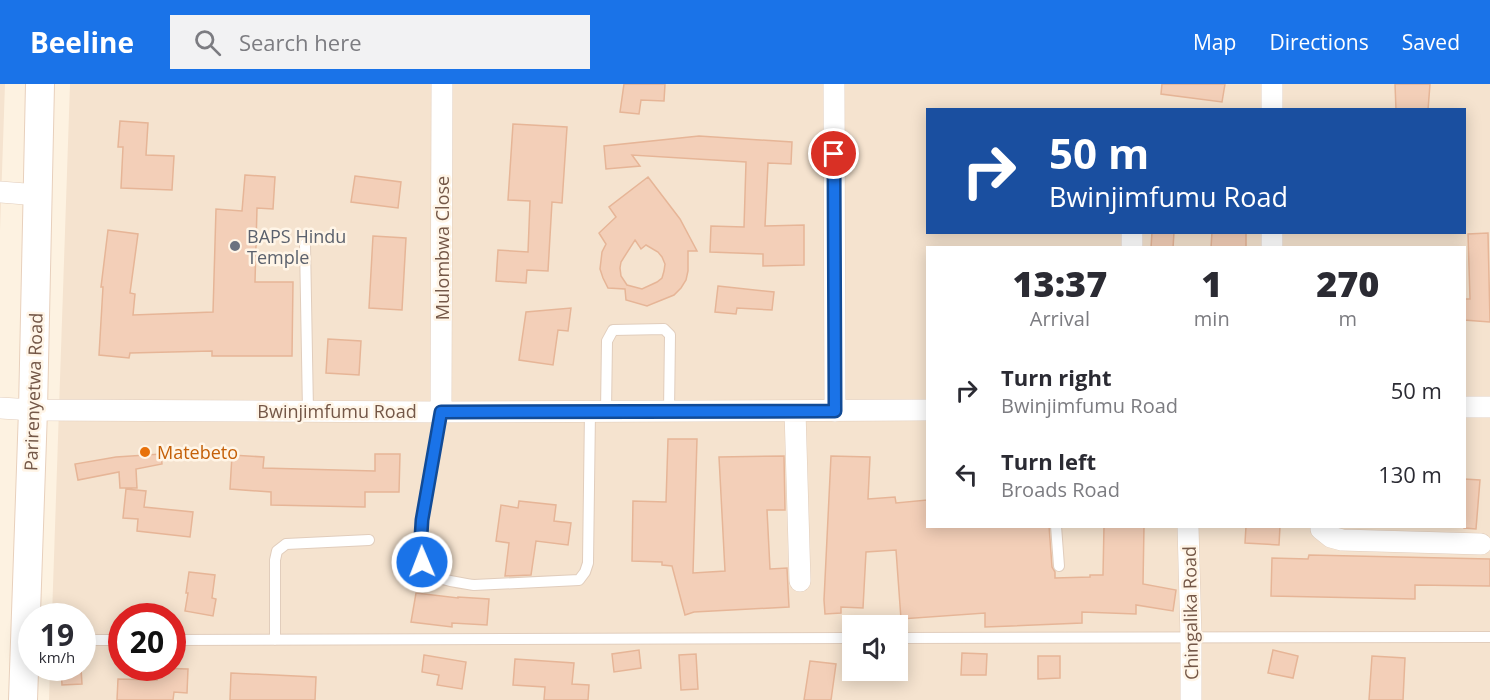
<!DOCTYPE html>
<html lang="en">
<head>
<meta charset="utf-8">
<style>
	:root { --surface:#fff; --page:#f2f2f3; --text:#2b2b33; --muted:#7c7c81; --accent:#1a73e8 }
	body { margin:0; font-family:"Open Sans",sans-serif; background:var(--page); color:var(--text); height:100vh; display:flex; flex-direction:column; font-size:22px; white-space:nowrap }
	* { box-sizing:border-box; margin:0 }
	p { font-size:20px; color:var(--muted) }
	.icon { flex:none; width:33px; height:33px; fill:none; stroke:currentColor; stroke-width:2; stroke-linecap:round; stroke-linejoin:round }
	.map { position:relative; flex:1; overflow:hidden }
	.side { position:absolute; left:926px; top:162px; width:540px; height:282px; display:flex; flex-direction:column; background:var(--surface); border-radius:0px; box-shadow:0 3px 15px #0003 }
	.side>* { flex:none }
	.hud { position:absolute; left:926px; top:24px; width:540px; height:126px; border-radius:0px; box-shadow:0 3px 15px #0003; background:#1a4fa0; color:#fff; overflow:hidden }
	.fabs { position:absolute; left:842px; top:531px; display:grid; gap:12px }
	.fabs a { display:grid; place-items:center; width:66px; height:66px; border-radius:0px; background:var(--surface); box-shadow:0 3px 15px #0003; font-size:30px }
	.speed { position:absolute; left:18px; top:519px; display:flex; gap:12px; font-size:30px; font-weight:700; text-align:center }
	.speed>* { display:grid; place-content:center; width:78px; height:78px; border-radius:50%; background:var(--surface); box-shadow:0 3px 15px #0003; line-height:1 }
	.speed small { font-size:15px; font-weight:400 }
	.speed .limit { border:9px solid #d22; background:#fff; color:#111 }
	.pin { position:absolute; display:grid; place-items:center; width:51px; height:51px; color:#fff; margin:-26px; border:3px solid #fff; border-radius:50%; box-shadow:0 2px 6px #0007 }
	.me { position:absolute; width:66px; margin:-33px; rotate:359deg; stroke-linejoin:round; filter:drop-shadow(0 0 4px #0008) }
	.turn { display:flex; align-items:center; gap:21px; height:126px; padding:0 24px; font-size:27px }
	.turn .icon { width:78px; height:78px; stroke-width:2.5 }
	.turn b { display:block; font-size:42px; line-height:51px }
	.eta { display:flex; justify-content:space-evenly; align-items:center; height:102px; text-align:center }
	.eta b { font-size:36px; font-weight:800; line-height:42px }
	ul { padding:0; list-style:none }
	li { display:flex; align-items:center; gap:18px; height:84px; padding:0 24px }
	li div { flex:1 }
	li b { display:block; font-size:22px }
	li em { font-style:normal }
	header { display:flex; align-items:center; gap:36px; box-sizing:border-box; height:84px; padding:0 30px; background:var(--accent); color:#fff }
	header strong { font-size:28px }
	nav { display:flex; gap:33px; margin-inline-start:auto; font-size:21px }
	.search { width:420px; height:54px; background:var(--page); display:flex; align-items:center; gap:15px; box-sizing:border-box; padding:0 21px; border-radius:0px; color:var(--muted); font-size:22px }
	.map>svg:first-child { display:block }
</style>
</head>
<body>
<header>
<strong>Beeline</strong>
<div class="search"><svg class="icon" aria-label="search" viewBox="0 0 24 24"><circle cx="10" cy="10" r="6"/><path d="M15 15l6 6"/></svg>Search here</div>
<nav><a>Map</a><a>Directions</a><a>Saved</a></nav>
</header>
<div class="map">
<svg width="1490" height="616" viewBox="0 0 1490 616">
	<rect width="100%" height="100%" fill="#fdf2e1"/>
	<!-- residential -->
	<path fill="#f5e3cf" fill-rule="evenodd" d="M0,0H5L0,147Z
		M70,0H1490V616H49L50,584H82V532H52ZM927,26H1464V148H927ZM927,164H1464V442H927ZM122,532H172V584H122ZM852,542H897V586H852Z"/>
	<!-- building -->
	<path fill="#f3cfb8" stroke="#e6b597" stroke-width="1.5" fill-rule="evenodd" d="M624,0H665L664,17L641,16L639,30L620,28Z
		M1162,0H1225L1222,18L1161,10Z
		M1395,0H1430L1428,26H1396Z
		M120,37L148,39L146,71L174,72L172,106L121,104L123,63H118Z
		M513,40L567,43L562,119L552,118L548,187L527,186L526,199L496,197L498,166L528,168L530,117L508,116Z
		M699,52L792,58L791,80L768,79L765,142L804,141V181L763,182V170L710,168L711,142L744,143L746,78L632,71L640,82L606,85L604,62Z
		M245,91L275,93L273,125L257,124L255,198H293L292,272H212V267L130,269L129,274L99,271L103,203H101L108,146L138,150L130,209L135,210L133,231L213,228L216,125L242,127Z
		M355,92L401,98L398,124L351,118Z
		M648,93L680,135L697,167H688V187L686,196L681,204L674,211L647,222L626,216L625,205L608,204L603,194L600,185L602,168L606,160L599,149L616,133L609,123ZM635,156L641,165L646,161L658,168L662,173L665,180L664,187L662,194L657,198L642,205L627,201L621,192L620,184L621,178Z
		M1152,148H1174L1173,164H1151Z
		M1212,148H1246V164H1211Z
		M1488,149L1490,238L1464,236V215H1470L1468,150Z
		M373,152L406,154L402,226L369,224Z
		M718,202L774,208L772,226L737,224L736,230L715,228Z
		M571,224L568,247L558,246L553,281L519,276L526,228Z
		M328,255L361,257L359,291L326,289Z
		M668,355H697L693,489L725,487L719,373L784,372L785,426H767L770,485L787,484L789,523L694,528L685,531L672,482L662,481V478L632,477L633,417L666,418Z
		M161,370L162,380L136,385L137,404H120L119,388L78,396L75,380L116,373Z
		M375,370H400L399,408H365V423L271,421V408L230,405L232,371L264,373L263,384L375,387Z
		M831,372L870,373L868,415L895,413L896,419L927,416V442H1049L1052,483L1055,488V494L1090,493V491H1103L1104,442H1144L1143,500L1176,506L1173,527L1136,521V530L1082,528V539L985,543V529L901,535L896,466L866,468L863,524L841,523V529L825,530L824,516Z
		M1464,395L1480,396L1476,445L1464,444Z
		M126,405L146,407L144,423L193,428L190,453L137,447L138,435L123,434Z
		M519,417L556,421L554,437L571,439L568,461L536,457L531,491L505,492L509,459L496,457L501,421L518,424Z
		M1246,442H1280L1279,461L1245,459Z
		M1309,471L1490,475V502L1415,501V515L1271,512L1272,474L1308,475Z
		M189,488L215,491L212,514L216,515L213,532L185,527L188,509H186Z
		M416,509L458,514V513L489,515L487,541L452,539V543L411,538Z
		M639,566L641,584L614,588L612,570Z
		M1273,566L1298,572L1293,594L1268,589Z
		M962,569L987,570L986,591H961Z
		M696,570L698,605L681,606L679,571Z
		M424,571L466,578L462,605L437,601L439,591L422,588Z
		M1038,572H1060V594L1038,595Z
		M1372,572L1405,574L1403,616H1369Z
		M515,575L574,579L572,600L589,601L588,616H544L545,603L513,601Z
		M810,577L836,580L831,616H804Z
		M61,584H81L82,600L62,601Z
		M157,584L188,585L187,609L174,608L173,616H117L118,595L157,596Z
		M231,589L316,593L315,616H230Z"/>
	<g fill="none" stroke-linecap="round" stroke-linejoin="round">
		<!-- lane casing -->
		<g stroke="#e1cdbc" stroke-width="12">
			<path id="lane" d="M305,160L308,327
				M606,327L607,257L613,246L664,245L670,251L669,327
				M441,328C434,369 422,412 421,455C420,462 419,471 422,478C430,497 456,498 474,501L579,496L585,488L588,479L590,327
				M1056,442L1059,482
				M897,554L1490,553
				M82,556H122
				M172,556L852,554
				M275,556V476L277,467L286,460L369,456"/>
		</g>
		<!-- street casing -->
		<g stroke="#e1cdbc" stroke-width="22">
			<path id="street" d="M834,0L835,327
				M1272,26V0
				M0,108L38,111
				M1272,148V164
				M1132,164V148
				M1464,323H1490
				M0,324L33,326L441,328L927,326
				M795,327L800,497
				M441,328L442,0
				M1188,442L1191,554V616
				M1321,442V445L1331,453L1342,456L1481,460"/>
		</g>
		<!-- secondary casing -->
		<g stroke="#e8d0bc" stroke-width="30">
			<path id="secondary" d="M23,616L33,326L40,0"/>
		</g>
		<!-- lane -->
		<use href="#lane" stroke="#fff" stroke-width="10"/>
		<!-- street -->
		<use href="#street" stroke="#fff" stroke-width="21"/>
		<!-- secondary -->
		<use href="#secondary" stroke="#fff" stroke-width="28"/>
	</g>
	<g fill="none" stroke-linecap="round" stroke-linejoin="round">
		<!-- route casing -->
		<g stroke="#114b97" stroke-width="15">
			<path id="route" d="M422,478L420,468L422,436L441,328L835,327L834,70"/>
		</g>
		<!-- route -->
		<use href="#route" stroke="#1a73e8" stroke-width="10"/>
	</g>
	<!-- markers -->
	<circle fill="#6b7280" stroke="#fff5e7" stroke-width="2" cx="235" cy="162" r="6"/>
	<circle fill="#e8710a" stroke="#fff5e7" stroke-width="2" cx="145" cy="368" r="6"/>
	<g text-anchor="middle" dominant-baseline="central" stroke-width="5" stroke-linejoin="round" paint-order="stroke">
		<!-- worship labels -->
		<g font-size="18" fill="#5b616d" stroke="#fff5e7" text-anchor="start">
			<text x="247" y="152">BAPS Hindu<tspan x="247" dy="21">Temple</tspan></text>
		</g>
		<!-- street labels -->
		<g font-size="18" fill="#745747" stroke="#fff5e7">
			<text transform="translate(442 164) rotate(-90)">Mulombwa Close</text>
			<text transform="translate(33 308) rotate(-88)">Parirenyetwa Road</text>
			<text x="337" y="327">Bwinjimfumu Road</text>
			<text transform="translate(1190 529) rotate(-91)">Chingalika Road</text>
		</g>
		<!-- food labels -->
		<g font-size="18" fill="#c56008" stroke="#fff5e7" text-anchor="start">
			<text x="157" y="368">Matebeto</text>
		</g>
	</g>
</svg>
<div class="fabs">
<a><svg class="icon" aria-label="sound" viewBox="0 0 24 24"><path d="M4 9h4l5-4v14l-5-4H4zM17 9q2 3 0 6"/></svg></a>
</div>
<div class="speed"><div>19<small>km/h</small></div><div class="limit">20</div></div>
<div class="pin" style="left:834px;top:70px;background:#d93025"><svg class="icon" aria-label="arrive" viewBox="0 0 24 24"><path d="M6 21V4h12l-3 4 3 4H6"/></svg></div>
<svg class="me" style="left:422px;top:478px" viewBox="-20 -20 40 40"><circle r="17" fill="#1a73e8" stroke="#fff" stroke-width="3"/><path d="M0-11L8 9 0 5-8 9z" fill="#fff"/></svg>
<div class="hud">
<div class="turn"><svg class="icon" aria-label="right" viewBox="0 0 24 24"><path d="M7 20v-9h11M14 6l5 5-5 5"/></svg><div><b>50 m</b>Bwinjimfumu Road</div></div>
</div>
<section class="side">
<div class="eta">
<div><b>13:37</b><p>Arrival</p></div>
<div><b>1</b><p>min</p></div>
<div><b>270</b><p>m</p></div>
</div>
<ul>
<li><svg class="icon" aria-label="right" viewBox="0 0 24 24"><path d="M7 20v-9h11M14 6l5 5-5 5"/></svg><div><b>Turn right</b><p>Bwinjimfumu Road</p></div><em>50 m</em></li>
<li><svg class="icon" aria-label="left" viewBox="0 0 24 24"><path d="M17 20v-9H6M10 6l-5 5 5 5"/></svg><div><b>Turn left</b><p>Broads Road</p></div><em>130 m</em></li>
</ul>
</section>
</div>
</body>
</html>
